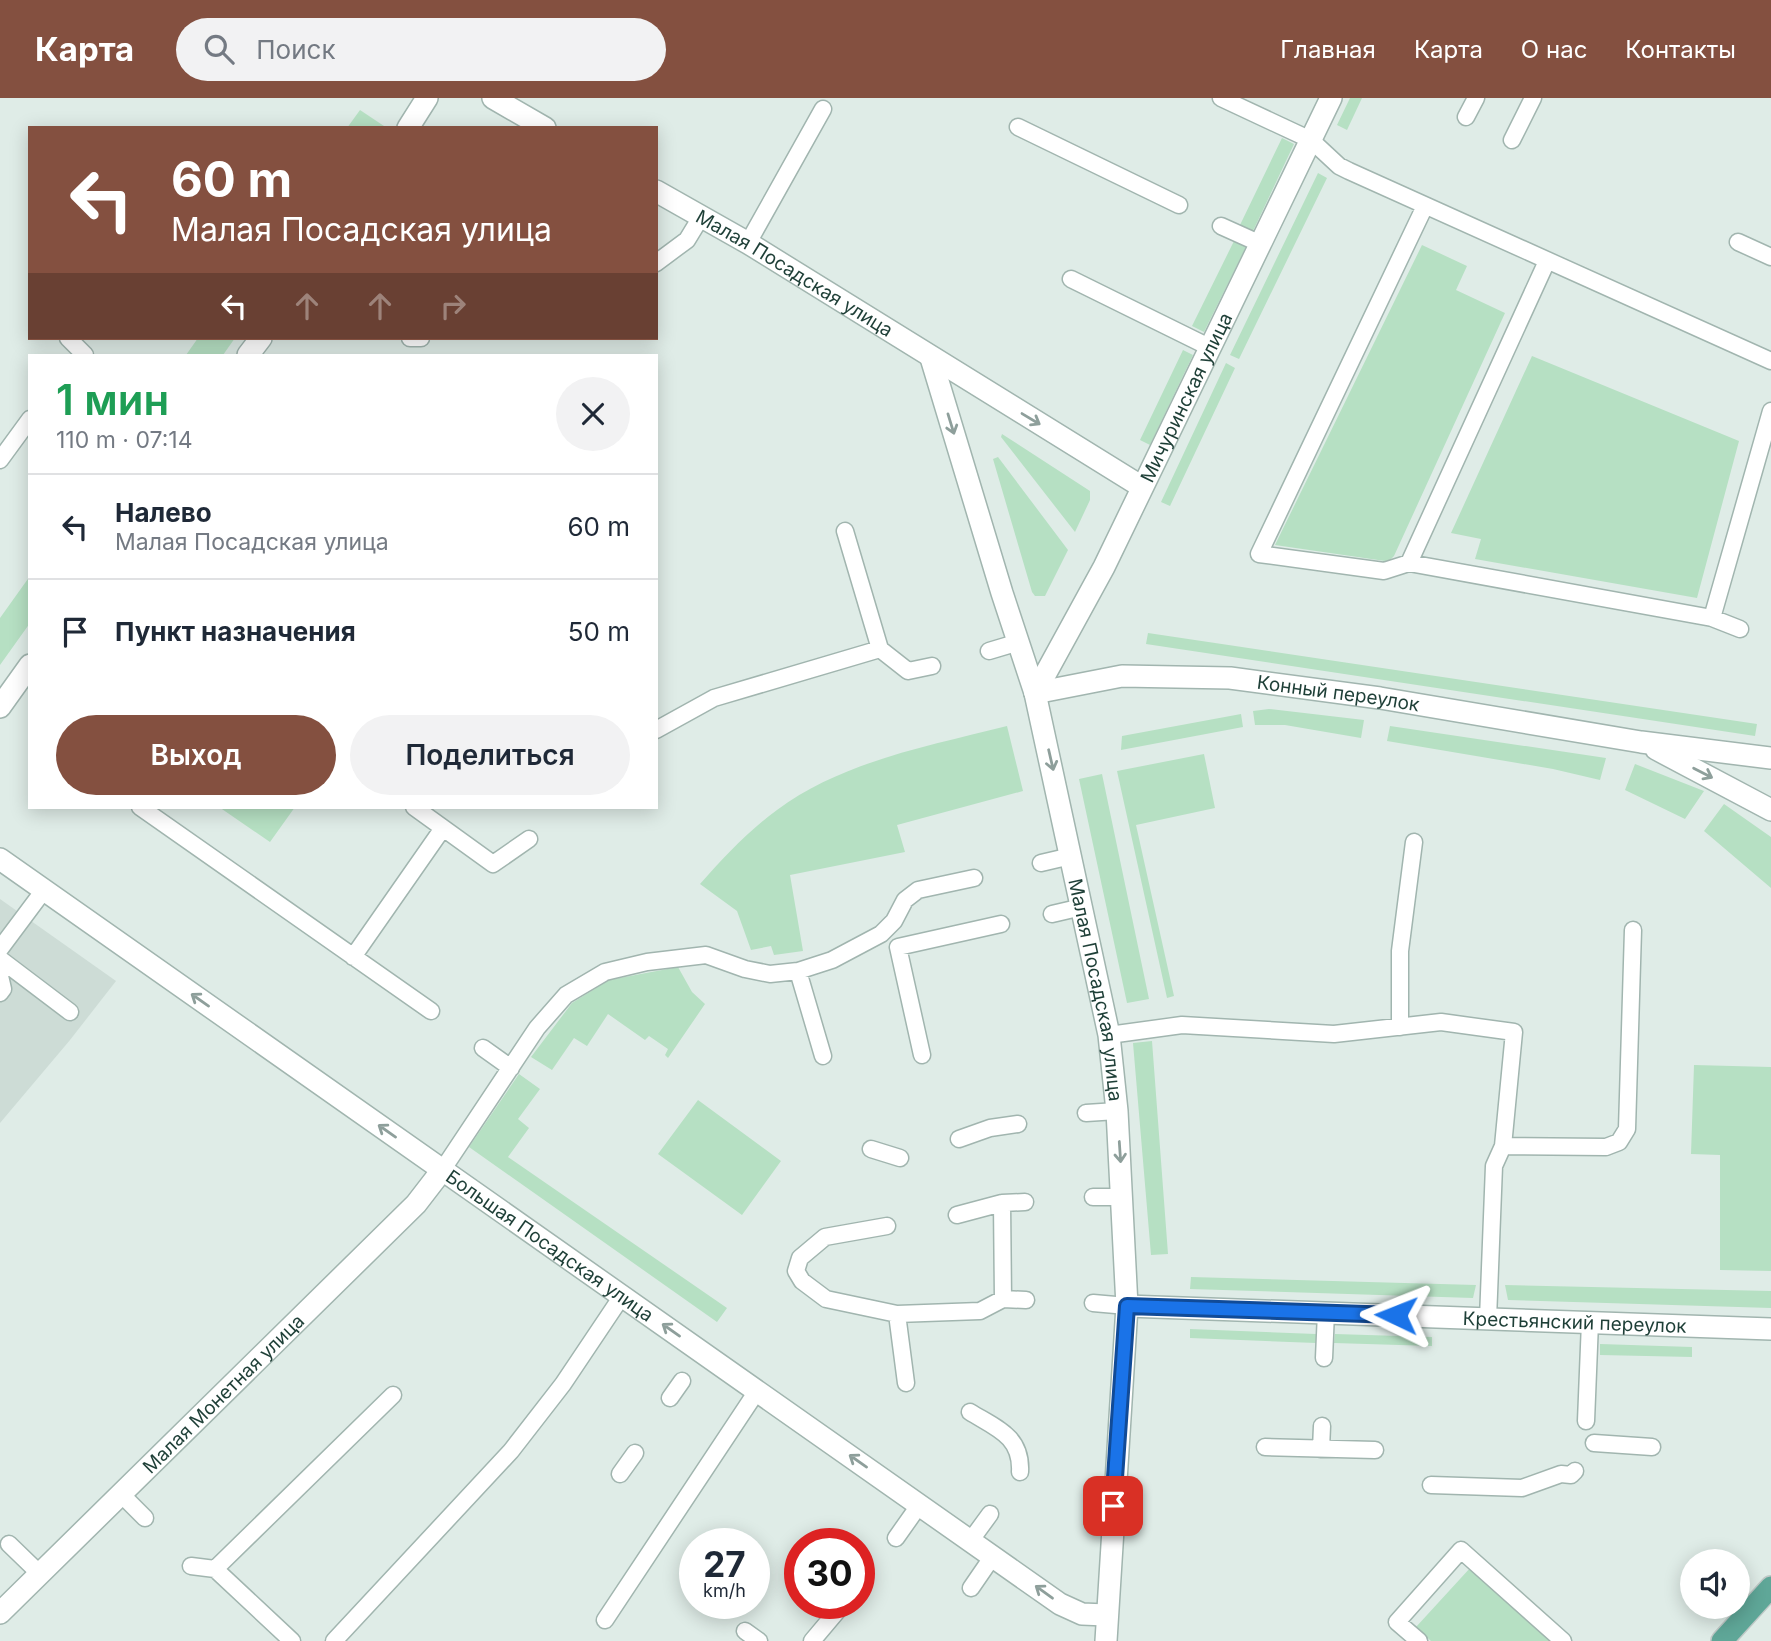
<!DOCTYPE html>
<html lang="ru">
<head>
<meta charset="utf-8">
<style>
	:root { --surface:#fff; --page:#f2f2f3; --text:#1f2937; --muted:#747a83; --line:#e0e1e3; --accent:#845040 }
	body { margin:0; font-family:Inter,sans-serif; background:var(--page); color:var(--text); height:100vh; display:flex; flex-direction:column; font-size:26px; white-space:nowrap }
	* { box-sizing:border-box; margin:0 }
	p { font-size:23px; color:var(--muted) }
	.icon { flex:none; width:38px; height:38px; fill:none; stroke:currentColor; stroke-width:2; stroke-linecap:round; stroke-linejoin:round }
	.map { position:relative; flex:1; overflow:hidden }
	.sheet { position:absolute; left:28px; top:256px; width:630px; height:455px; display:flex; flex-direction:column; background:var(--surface); border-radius:0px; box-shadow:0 4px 18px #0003 }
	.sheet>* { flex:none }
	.hud { position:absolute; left:28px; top:28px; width:630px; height:214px; border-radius:0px; box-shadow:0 4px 18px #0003; background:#845040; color:#fff; overflow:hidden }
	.tools { position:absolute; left:1680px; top:1451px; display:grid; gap:14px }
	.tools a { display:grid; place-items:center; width:70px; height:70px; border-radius:50%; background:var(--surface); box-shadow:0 4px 18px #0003; font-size:35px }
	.speed { position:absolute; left:679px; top:1430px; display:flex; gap:14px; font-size:35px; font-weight:700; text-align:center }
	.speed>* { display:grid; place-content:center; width:91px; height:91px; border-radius:50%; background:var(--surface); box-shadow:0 4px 18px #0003; line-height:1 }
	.speed small { font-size:18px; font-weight:400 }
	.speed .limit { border:10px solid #d22; background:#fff; color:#111 }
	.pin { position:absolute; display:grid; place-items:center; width:60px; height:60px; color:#fff; margin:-30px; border-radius:14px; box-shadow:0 4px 10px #0006 }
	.me { position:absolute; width:77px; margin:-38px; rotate:272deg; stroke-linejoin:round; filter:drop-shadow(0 0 5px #0008) }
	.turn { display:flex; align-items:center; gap:24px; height:147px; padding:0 28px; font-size:32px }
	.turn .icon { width:91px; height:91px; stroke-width:2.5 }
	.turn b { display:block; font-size:49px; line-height:60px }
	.lanes { display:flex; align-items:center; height:66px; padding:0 28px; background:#0003; justify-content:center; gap:35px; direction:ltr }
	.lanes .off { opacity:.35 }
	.round { display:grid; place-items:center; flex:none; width:74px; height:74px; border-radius:37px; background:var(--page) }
	.head { display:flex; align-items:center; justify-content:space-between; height:119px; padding:0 28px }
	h1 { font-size:42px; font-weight:600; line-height:52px; color:#1e9e55 }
	.cta { display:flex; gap:14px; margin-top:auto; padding:14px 28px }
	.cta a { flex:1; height:80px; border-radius:42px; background:var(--accent); color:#fff; font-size:28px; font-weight:600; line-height:80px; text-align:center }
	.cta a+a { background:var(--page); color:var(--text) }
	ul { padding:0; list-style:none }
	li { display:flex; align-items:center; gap:21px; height:105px; padding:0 28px; border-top:2px solid var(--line) }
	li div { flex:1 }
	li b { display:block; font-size:26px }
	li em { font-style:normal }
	header { display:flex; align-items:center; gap:42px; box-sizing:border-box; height:98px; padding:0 35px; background:var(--accent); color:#fff }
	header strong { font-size:33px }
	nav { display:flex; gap:38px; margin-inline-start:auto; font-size:24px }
	.search { width:490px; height:63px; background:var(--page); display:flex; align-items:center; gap:18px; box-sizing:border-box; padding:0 24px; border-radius:38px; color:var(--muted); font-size:26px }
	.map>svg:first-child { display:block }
</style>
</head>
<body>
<header>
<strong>Карта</strong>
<div class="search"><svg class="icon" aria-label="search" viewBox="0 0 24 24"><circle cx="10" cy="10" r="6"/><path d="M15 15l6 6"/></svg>Поиск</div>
<nav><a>Главная</a><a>Карта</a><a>О нас</a><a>Контакты</a></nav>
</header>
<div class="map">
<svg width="1771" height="1543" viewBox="0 0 1771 1543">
	<rect width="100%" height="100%" fill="#dfece7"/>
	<!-- built -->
	<path fill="#cddcd6" d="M0,801L116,883L70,942L0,1025Z"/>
	<!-- green -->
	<path fill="#b6e0c3" d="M1350,0H1362L1347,32L1337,27Z
		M360,12L384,28L383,30H347Z
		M1282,40L1294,46L1253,133L1240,127Z
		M1318,75L1327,80L1239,261L1230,257Z
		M1234,143L1246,149L1204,234L1192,228Z
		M1422,147L1467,168L1456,192L1505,215L1394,458L1390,462L1385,463L1275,447Z
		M198,240H235L223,257H186Z
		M1183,252L1193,257L1150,347L1140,342Z
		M1532,258L1739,343L1697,500L1475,461L1481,441L1451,435Z
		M1226,265L1235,270L1170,408L1161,404Z
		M1002,336L1090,393V402L1075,434L1001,339Z
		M998,359L1068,452L1045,498H1035L1032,494L993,361Z
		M30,478V525L0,567V520Z
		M1148,535L1757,626L1755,638L1146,546Z
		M1269,611L1364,622L1361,640L1285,627H1255L1253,613Z
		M1241,616L1243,629L1121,652L1122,638Z
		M1007,628L1023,693L897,727L905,754L790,777L803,853L774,857L771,848L751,852L737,813L700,786C724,759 747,734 777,712C843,663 929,648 1007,628Z
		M1390,628L1606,660L1600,682L1553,671L1387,643Z
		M1204,656L1215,710L1136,727L1174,898L1167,900L1117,673Z
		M1635,666L1704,693L1685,721L1625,692Z
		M1102,676L1149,901L1127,905L1079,681Z
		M1724,706L1771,739V790L1704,733Z
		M219,709H295L270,744Z
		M678,869L692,894L705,906L668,960L665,957L668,951L649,938L645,942L608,916L587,948L574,940L552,972L531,959L572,905L609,882Z
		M1152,943L1168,1156L1151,1157L1133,945Z
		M1694,967L1771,969V1173L1720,1172V1057L1691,1056Z
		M519,976L540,991L518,1021L529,1030L508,1059L727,1210L717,1224L469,1049Z
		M698,1002L781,1063L742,1117L658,1056Z
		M1191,1179L1476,1187L1473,1200L1190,1191Z
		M1505,1187L1771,1193V1210L1508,1202Z
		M1190,1231L1316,1236V1245L1190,1240Z
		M1335,1236L1432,1239V1248L1334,1245Z
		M1600,1246L1692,1249V1259L1600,1257Z
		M1471,1469L1554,1543H1431L1416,1529Z"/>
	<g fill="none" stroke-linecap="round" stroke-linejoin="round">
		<!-- lane casing -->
		<g stroke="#a1b5af" stroke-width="19">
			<path id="lane" d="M1221,0L1311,42L1339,68L1349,73L1771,263
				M1466,19L1476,0
				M1018,29L1179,107
				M1512,42L1533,0
				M1221,128L1261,146
				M1738,144L1771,159
				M748,145L823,11
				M1547,163L1409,465L1712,520L1740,531
				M656,165L687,142L701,119
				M1071,181L1211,250
				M68,240L85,257
				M410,240H421
				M0,362L30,321
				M845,433L880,551
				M1409,465L1384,473L1259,456L1425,108
				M1712,520L1771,313
				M989,553L1019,544
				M656,632L714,600L880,551L908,573L932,568
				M140,709L431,913
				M414,709L493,766L529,741
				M1041,765L1071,758
				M1052,816L1082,809
				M0,851L44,792
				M353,859L443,730
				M0,861L70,914
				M798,873L823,958
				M0,878L3,891L0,895
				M1400,929V853L1414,744
				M1109,937L1182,927L1334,936L1441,924L1514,934L1503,1048L1494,1068L1488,1221
				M483,950L511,970
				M922,957L898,849L1001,826
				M1086,1015L1117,1013
				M959,1041L990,1030L1018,1026
				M1503,1048L1606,1049L1619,1044L1627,1031L1633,832
				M871,1051L900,1060
				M443,1071L537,930L566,897L605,874L647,864L706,857L745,871L770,876L798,873L832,862L881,836L894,823L905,802L918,792L974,780
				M1093,1099H1123
				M1002,1105L1025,1104
				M957,1117L1002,1105L1003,1201L1026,1202
				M887,1128L825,1139L800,1160L796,1173L802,1183L826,1201L897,1216L980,1213L1003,1201
				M1093,1205L1127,1208
				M897,1216L906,1285
				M1324,1260L1326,1214
				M670,1300L682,1283
				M970,1314C996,1330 1022,1338 1020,1374
				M1586,1323L1590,1224
				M1594,1345L1652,1349
				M1265,1349L1375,1352
				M1321,1351L1322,1328
				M620,1376L635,1355
				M1431,1387L1522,1390L1561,1376L1571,1377L1575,1373
				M121,1396L145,1420
				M896,1440L920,1406
				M971,1442L990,1416
				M9,1446L40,1476
				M191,1468L215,1471L292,1543
				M215,1471L393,1297
				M971,1490L993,1458
				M605,1522L757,1293
				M745,1533L759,1543
				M334,1543L511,1353L563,1286L622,1198
				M812,1543L844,1505
				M1419,1543L1397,1524L1461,1452L1563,1543"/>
		</g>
		<!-- street casing -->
		<g stroke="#a1b5af" stroke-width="24">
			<g id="street">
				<path d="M493,0L545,30"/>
				<path d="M408,30L427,0"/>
				<path id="s1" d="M656,93L748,145L1142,389"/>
				<path d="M248,257L261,240"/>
				<path id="s2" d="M931,260L1002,495L1035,595L1109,937L1117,1013L1127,1208L1106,1543"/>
				<path id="s3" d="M1035,595L1122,578L1230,580L1380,600L1641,644L1771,660"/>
				<path id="s4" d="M1035,595L1104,469L1331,0"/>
				<path d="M0,609L30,567"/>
				<path d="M1656,651L1771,712"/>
				<path id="s5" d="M0,761L1060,1506L1082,1516L1106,1517"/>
				<path id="s6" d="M1127,1208L1771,1231"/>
				<path id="s7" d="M0,1515L416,1106L443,1071"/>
			</g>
		</g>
		<!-- primary casing -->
		<g stroke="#c0c9c7" stroke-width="24">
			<path id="primary" d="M1722,1543L1771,1489"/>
		</g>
		<!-- lane -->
		<use href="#lane" stroke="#fff" stroke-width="16"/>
		<!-- street -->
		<use href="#street" stroke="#fff" stroke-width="21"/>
		<!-- primary -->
		<use href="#primary" stroke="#5fa798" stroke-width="21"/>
	</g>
	<!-- one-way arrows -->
	<defs><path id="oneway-shaft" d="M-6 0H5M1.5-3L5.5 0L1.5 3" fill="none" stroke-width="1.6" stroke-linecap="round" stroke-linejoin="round" transform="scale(1.75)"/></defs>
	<g stroke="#8e9f9b">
		<use href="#oneway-shaft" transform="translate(1031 321) rotate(31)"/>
		<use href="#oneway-shaft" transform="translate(951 326) rotate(73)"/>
		<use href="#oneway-shaft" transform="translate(1051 662) rotate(77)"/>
		<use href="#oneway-shaft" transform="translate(1703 675) rotate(27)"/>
		<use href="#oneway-shaft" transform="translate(200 902) rotate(-145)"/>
		<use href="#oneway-shaft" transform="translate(387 1033) rotate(-145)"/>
		<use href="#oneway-shaft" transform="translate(1120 1054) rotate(86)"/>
		<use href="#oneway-shaft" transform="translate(671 1232) rotate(-145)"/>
		<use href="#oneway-shaft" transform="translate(858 1363) rotate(-145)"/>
		<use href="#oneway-shaft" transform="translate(1044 1494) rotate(-144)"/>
	</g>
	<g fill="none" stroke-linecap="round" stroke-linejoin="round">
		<!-- route casing -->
		<g stroke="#114b97" stroke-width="18">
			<path id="route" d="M1113,1408L1127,1208L1396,1217"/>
		</g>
		<!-- route -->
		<use href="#route" stroke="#1a73e8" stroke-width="12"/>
	</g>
	<g text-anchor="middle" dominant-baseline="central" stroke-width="5" stroke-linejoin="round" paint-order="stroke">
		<!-- street labels -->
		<g font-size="19" fill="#1e3f37" stroke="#f0f9f5">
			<text stroke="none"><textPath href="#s1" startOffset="161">Малая Посадская улица</textPath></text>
			<text stroke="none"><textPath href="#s4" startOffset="332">Мичуринская улица</textPath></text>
			<text stroke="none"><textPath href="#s3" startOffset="306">Конный переулок</textPath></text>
			<text stroke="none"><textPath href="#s2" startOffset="654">Малая Посадская улица</textPath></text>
			<text stroke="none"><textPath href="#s5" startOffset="672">Большая Посадская улица</textPath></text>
			<text stroke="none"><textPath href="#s6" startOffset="448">Крестьянский переулок</textPath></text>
			<text stroke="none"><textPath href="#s7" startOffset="313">Малая Монетная улица</textPath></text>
		</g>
	</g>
</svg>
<div class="tools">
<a><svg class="icon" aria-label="sound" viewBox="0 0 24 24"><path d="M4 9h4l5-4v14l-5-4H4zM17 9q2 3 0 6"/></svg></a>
</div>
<div class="speed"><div>27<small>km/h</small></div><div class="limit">30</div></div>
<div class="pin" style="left:1113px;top:1408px;background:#d93025"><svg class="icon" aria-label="arrive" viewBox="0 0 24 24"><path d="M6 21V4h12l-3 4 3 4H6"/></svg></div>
<svg class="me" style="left:1396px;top:1217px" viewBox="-20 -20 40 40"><path d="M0-17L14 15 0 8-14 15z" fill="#1a73e8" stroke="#fff" stroke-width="4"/></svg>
<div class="hud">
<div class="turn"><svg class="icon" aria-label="left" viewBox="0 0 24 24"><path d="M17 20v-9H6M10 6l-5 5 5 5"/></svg><div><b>60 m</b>Малая Посадская улица</div></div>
<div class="lanes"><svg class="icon" aria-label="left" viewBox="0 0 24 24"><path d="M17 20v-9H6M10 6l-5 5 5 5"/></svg><svg class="icon off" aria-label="ahead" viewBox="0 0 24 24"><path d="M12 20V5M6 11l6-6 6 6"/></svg><svg class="icon off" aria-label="ahead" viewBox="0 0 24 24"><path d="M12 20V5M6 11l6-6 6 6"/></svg><svg class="icon off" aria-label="right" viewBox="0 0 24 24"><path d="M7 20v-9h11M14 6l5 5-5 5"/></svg></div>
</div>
<section class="sheet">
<div class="head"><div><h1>1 мин</h1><p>110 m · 07:14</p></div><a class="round"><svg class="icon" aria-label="close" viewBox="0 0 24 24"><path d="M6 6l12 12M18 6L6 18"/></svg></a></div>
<ul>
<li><svg class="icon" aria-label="left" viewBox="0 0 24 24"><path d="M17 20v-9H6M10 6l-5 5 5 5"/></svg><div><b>Налево</b><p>Малая Посадская улица</p></div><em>60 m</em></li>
<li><svg class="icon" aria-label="arrive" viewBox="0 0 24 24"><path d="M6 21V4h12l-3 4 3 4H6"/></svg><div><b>Пункт назначения</b></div><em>50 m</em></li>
</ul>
<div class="cta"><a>Выход</a><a>Поделиться</a></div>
</section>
</div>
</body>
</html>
